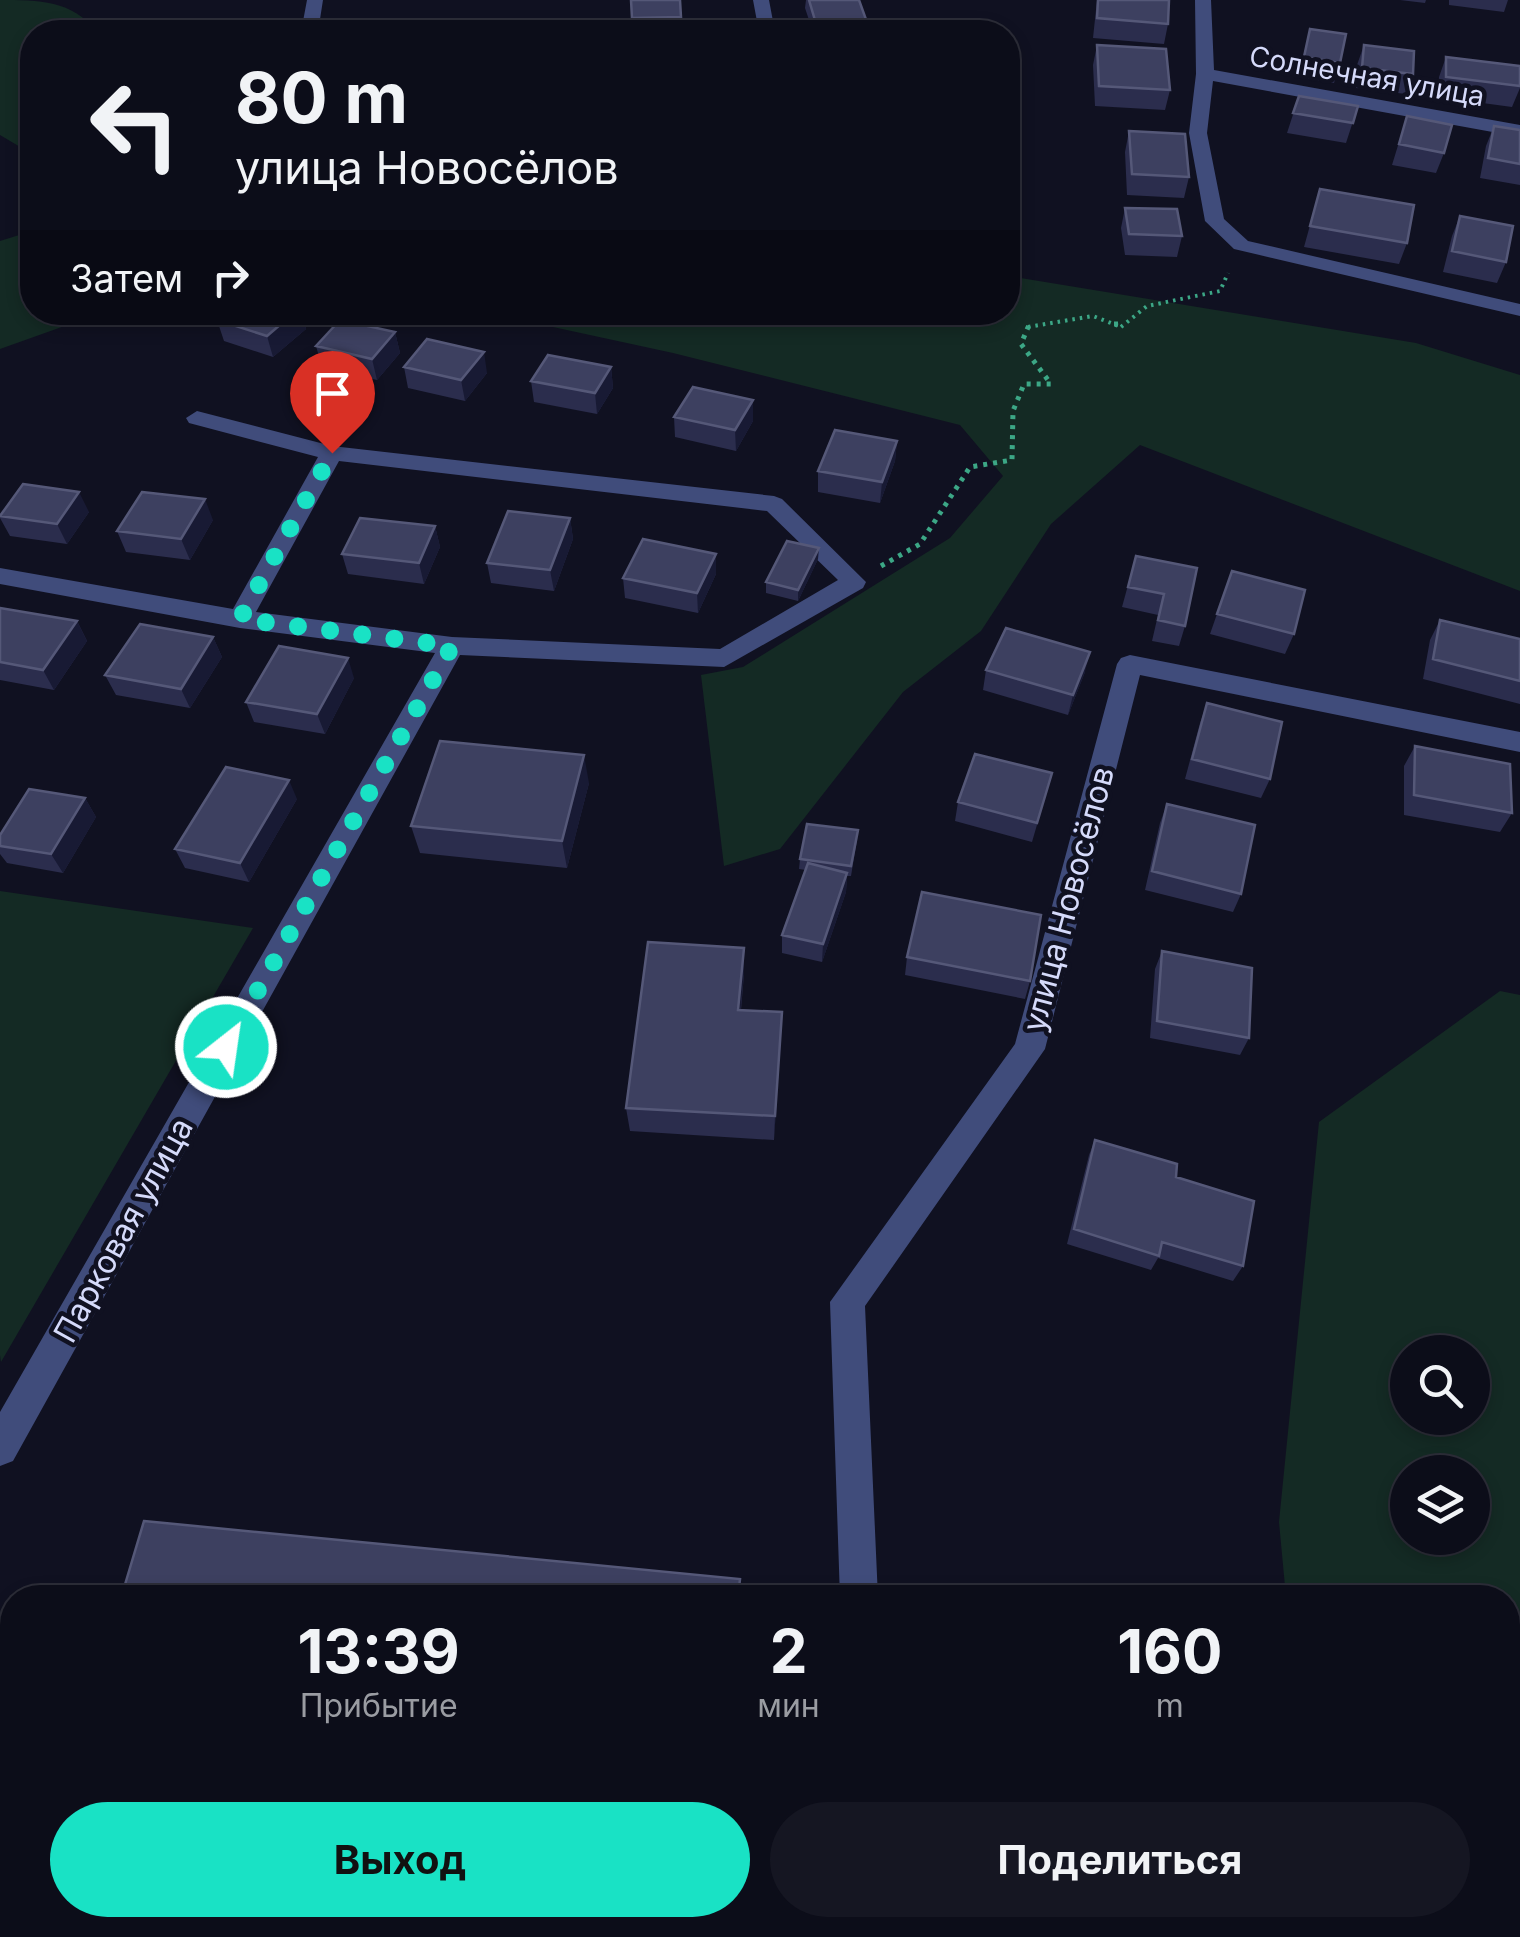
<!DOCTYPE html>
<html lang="ru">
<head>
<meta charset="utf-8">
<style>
	:root { --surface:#0c0d19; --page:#151622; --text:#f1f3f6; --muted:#9a9ca2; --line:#2c2d38; --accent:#19e2c5 }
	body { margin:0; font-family:Inter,sans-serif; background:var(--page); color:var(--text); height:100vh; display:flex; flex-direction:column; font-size:38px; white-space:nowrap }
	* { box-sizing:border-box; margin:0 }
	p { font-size:32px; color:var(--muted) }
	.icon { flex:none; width:55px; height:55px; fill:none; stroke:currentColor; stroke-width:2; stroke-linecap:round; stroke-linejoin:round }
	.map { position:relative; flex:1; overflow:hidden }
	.drawer { position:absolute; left:0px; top:1585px; width:1520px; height:352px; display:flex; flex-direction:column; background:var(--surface); border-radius:40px 40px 0 0; box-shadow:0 5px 15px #0003,0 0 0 2px var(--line) }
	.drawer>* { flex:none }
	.top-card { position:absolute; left:20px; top:20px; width:1000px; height:305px; border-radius:40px; box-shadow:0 5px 15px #0003,0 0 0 2px var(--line); background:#0c0d19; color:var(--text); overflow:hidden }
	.buttons { position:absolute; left:1390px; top:1335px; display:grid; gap:20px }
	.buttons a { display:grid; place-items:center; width:100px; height:100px; border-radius:50%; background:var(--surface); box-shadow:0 5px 15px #0003,0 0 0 2px var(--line); font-size:50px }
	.pin { position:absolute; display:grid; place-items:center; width:85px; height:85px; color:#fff; margin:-102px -42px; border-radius:50% 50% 50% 0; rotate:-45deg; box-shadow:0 0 10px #0007 }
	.pin .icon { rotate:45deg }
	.me { position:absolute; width:110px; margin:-55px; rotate:30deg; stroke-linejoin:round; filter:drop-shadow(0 0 8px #0008) }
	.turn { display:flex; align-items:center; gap:35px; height:210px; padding:0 50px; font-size:45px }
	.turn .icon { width:130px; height:130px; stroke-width:2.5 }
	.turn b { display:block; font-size:70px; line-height:85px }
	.then { display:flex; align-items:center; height:95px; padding:0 50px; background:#0003; gap:20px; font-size:38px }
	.eta { display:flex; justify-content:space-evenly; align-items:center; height:170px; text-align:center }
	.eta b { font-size:60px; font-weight:700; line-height:70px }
	.primary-button { display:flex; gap:20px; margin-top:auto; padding:20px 50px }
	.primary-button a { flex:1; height:115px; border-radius:60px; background:var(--accent); color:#111; font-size:40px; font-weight:700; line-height:115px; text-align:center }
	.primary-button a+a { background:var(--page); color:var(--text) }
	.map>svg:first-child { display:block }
</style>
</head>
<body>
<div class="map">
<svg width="1520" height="1937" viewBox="0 0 1520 1937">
	<rect width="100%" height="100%" fill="#101121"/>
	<!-- green -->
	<path fill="#142a24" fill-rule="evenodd" d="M0,0C39,0 72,0 97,32H32V154L0,135Z
		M32,231V312L101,313L0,349V241Z
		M1008,276L1416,343L1520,375V591L1140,445L1051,524L981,631L903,692L780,849L724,866L701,675L743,667L950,538L1003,476L960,425L673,353L489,313L1008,312Z
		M0,891L253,928L1,1362L0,1355Z
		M1500,991L1520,995V1653H1508V1598L1286,1597L1279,1522L1319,1122ZM1408,1352H1472V1418H1408ZM1472,1472V1538H1408V1472Z"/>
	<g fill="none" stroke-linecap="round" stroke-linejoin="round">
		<!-- path-far2 -->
		<path stroke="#3ca786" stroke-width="4" stroke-dasharray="2.5 5" stroke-linecap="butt" d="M1028,327L1093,316L1121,327
			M1121,327L1147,306L1220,291L1228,273"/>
		<!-- path-far1 -->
		<path stroke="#3ca786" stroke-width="5" stroke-dasharray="4 6" stroke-linecap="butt" d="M1114,324H1124
			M881,566L920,544L970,467L1012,460L1013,411L1024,384H1051L1021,344L1029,325L1033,324"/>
		<!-- path -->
		<path stroke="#3ca786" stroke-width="8" stroke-dasharray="6 10" stroke-linecap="butt" d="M1508,1700H1520"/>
		<!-- minor -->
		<path fill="#404c7b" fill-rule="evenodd" d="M307,0H323L318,32H301Z
			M753,0H769L775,32H759Z
			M1195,0H1211L1214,70L1520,125V137L1213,81L1207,133L1224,219L1248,241L1520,304V316L1234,249L1205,221L1189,133L1196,74Z
			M197,411L332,446L774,496L782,499L866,582L863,588L724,667L460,655L13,1461L0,1466V1412L435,653L240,628L0,584V568L233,609L318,457L189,423L186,418ZM339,461L767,511L838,580L720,649L452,637L256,612Z
			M1130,655L1520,732V752L1140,675L1045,1049L865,1306L878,1598H840L830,1302L1015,1044L1117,664L1121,658Z
			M1508,1773H1520V1815H1508Z
			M0,1864L12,1867V1909L0,1906Z
			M151,1925H252L257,1937H156Z
			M774,1925H858L853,1937H769Z"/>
	</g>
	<!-- wall -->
	<path fill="#2b2d4d" d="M631,0H680L682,32H633Z
		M806,0H859L868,25L867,32H813L805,8Z
		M1097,0H1169L1168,24L1164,44L1093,38Z
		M1400,0H1426L1425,3Z
		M1449,0H1508L1504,12L1449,5Z
		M1310,29L1340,63L1334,83L1298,77Z
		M1097,45L1170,90L1165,110L1095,106L1093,65Z
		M1364,45L1413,74L1406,94L1356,88L1357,65Z
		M1446,57L1520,66V88L1512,107L1438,97L1439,77Z
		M1299,96L1358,106L1346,143L1287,133Z
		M1407,116L1444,153L1436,173L1392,165Z
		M1494,126L1520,130V185L1480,178L1486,146Z
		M1129,131L1189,177L1184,198L1127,195L1125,152Z
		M1320,189L1407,243L1399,264L1304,247Z
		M1125,208L1182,236L1177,257L1125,255L1121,228Z
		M1460,216L1506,262L1497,283L1443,272L1452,236Z
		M226,312H301L306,329L273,357L224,341L217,320Z
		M395,332L400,353L377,380L322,367L316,346Z
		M404,367L487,373L465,401L408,388Z
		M611,367L613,388L597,414L534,402L531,381Z
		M674,417L753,421L736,451L675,437Z
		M897,441L895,461L880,503L818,492V471Z
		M89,512L67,544L10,536L0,518V514Z
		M570,518L573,539L554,591L491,583L487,563Z
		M213,520L190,560L126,552L117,531Z
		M435,526L440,547L424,584L348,574L342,554Z
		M716,554V574L698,613L625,598L623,578Z
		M1136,556L1185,626L1179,646L1152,641L1158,615L1122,607Z
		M818,559L798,601L766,593V582Z
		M1232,571L1294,634L1285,654L1210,634Z
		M0,608L77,621L87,641L54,690L0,680Z
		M1440,620L1520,639V704L1423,679L1430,640Z
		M213,637L222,657L190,708L116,695L105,675Z
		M986,670L1085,672L1068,715L983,690Z
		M354,678L325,734L254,722L246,702Z
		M1207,703L1270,779L1261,798L1185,779L1200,723Z
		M1415,746L1512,813L1500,832L1404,815V766Z
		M1052,773L1032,842L955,821L958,802Z
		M589,783L567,868L420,853L411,826Z
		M85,798L96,817L63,873L7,863L0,854V835Z
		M297,799L249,882L185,868L175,849Z
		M1167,804L1241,894L1233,912L1145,890L1160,823Z
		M857,840L851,876H847L846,892L822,962L782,953V935L806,870L799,869L800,859Z
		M1162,951L1249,1038L1240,1055L1150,1038L1155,969Z
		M907,957L1030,981L1025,999L905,975Z
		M744,974L741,1010L782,1012L774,1140L630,1131L626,1108Z
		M1095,1140L1176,1177L1243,1266L1233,1281L1158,1258L1151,1270L1067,1244L1089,1155Z"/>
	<!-- shaded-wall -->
	<path fill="#181a34" d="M295,312H301L306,329L273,357L267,336Z
		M395,332L400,353L377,380L372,359Z
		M484,352L487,373L465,401L461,380Z
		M611,367L613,388L597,414L595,393Z
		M753,400V421L736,451L735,430Z
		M897,441L895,461L880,503L882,482Z
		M79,492L89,512L67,544L57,524Z
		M205,499L213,520L190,560L181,539Z
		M570,518L573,539L554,591L550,570Z
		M435,526L440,547L424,584L419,563Z
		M819,548L818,559L798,601V590Z
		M716,554V574L698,613L697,593Z
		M77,621L87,641L54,690L43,670Z
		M213,637L222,657L190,708L181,689Z
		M1090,652L1085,672L1068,715L1073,695Z
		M348,658L354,678L325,734L317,714Z
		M584,755L589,783L567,868L562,841Z
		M289,780L297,799L249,882L240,863Z
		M85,798L96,817L63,873L51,854Z
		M847,873L846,892L822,962L823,944Z
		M744,948V974L738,1035V1010Z
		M782,1012L781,1038L774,1140L775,1116Z"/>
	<!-- building -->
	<path fill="#3d4060" stroke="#555878" stroke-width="2.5" d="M631,0H680L681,17L632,18Z
		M809,0H859L868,25L817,27Z
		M1098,0H1169L1168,24L1097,18Z
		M1310,29L1346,34L1340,63L1304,57Z
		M1097,45L1166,49L1170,90L1099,86Z
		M1364,45L1414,51L1413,74L1362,68Z
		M1446,57L1520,66V86L1446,77Z
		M1299,96L1358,106L1353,123L1293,113Z
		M1407,116L1452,125L1444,153L1399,144Z
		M1494,126L1520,130V164L1488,158Z
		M1129,131L1185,134L1189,177L1132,174Z
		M1320,189L1414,205L1407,243L1310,226Z
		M1125,208L1177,209L1182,236L1129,234Z
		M1460,216L1513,226L1506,262L1452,251Z
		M226,312H295L267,336L217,320Z
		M340,320L395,332L372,359L316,346Z
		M427,339L484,352L461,380L404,367Z
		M548,355L611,367L595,393L531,381Z
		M693,387L753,400L735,430L674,417Z
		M835,430L897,441L882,482L818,471Z
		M23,484L79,492L57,524L0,516Z
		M142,492L205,499L181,539L117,531Z
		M508,511L570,518L550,570L487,563Z
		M360,518L435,526L419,563L342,554Z
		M643,539L716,554L697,593L623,578Z
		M787,541L819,548L798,590L766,582Z
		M1136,556L1197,568L1185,626L1158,620L1164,594L1128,587Z
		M1232,571L1305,590L1294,634L1217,614Z
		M0,608L77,621L43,670L0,662Z
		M1440,620L1520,639V681L1433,659Z
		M140,624L213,637L181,689L105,675Z
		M1006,628L1090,652L1073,695L986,670Z
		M279,646L348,658L317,714L246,702Z
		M1207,703L1282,722L1270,779L1192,759Z
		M440,741L584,755L562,841L411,826Z
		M1415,746L1510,764L1512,813L1414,795Z
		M975,754L1052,773L1037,823L958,802Z
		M226,767L289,780L240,863L175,849Z
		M29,789L85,798L51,854L0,846V835Z
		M1167,804L1255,825L1241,894L1152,871Z
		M807,824L858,830L851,866L800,859Z
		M808,863L847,873L823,944L782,935Z
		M922,892L1041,915L1030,981L907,957Z
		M648,942L744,948L738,1010L782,1012L775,1116L626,1108Z
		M1162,951L1252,968L1249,1038L1157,1021Z
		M1095,1140L1177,1164L1176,1177L1254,1201L1243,1266L1162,1242L1159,1256L1074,1229Z
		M144,1521L740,1579L738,1598H121Z"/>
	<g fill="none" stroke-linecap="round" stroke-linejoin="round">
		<!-- route -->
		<path stroke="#19e2c5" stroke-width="18" stroke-dasharray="0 32.4" d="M226,1047L452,646L240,619L332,453"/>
	</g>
	<g text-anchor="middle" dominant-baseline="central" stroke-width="9" stroke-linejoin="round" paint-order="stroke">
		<!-- far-street labels -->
		<g font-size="28" fill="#d5dafa" stroke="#101121">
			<text transform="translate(1367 76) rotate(10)">Солнечная улица</text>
		</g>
		<!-- street labels -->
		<g font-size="32" fill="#d5dafa" stroke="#101121">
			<text transform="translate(1068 899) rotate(-75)">улица Новосёлов</text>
			<text transform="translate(123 1230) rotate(-61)">Парковая улица</text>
		</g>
	</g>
</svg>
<div class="buttons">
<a><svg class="icon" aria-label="search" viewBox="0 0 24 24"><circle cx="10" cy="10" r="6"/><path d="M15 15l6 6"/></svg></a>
<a><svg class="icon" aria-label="layers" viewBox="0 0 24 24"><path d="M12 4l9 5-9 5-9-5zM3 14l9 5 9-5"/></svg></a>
</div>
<div class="pin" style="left:332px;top:453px;background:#d93025"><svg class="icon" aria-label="arrive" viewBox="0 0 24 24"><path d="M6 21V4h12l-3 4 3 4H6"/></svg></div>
<svg class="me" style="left:226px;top:1047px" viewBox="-20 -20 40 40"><circle r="17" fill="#19e2c5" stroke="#fff" stroke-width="3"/><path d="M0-11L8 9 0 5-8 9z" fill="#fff"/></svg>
<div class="top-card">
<div class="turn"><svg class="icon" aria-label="left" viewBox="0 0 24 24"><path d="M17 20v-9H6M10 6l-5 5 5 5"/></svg><div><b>80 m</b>улица Новосёлов</div></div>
<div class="then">Затем<svg class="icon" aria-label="right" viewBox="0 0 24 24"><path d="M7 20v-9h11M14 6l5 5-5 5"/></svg></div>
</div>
<section class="drawer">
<div class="eta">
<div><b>13:39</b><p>Прибытие</p></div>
<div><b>2</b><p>мин</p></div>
<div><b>160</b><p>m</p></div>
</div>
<div class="primary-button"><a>Выход</a><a>Поделиться</a></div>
</section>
</div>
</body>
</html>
